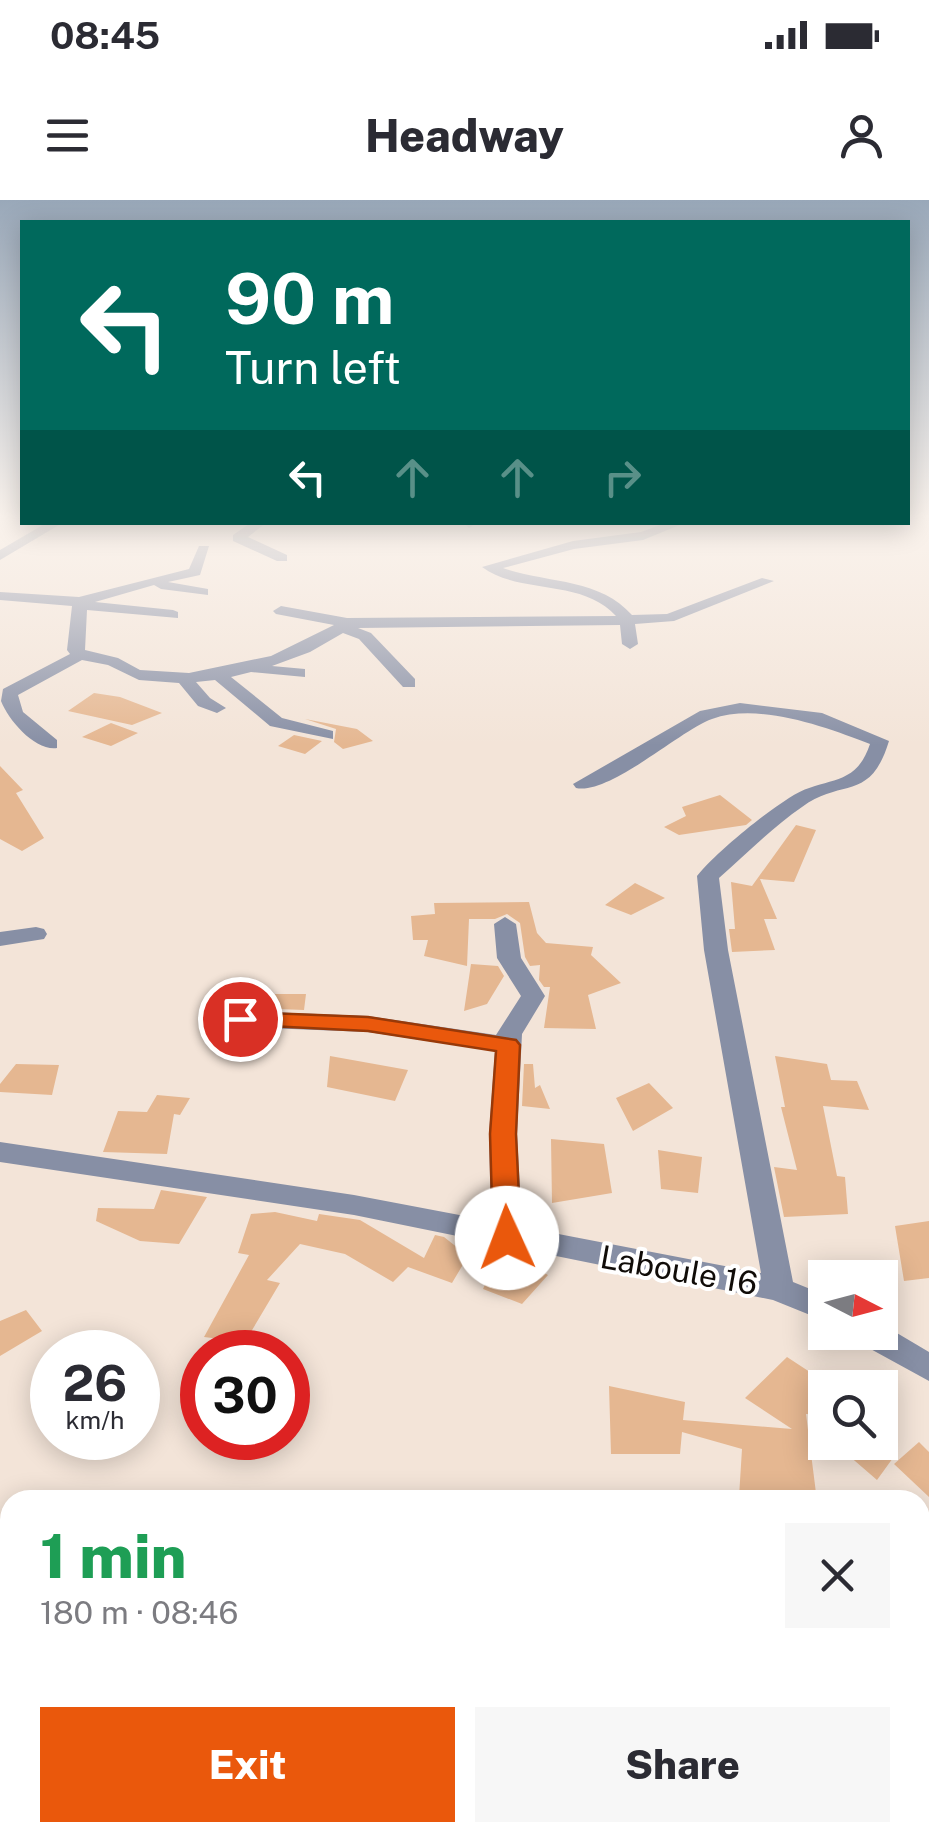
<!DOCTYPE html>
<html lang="en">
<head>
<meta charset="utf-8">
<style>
	:root { --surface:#fff; --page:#f7f7f7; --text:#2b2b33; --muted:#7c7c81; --accent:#ea580c }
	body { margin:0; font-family:"Public Sans",sans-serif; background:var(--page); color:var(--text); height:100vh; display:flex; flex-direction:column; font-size:38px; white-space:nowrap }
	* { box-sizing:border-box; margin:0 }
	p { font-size:32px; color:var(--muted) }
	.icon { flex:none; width:55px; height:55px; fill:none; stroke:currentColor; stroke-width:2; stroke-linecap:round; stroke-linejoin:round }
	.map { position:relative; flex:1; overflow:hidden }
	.panel { position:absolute; left:0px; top:1290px; width:930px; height:352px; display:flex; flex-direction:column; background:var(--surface); border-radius:30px 30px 0 0; box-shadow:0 5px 25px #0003 }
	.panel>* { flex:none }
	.guide { position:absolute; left:20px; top:20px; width:890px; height:305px; border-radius:0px; box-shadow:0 5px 25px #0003; background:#00695c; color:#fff; overflow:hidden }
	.needle { width:65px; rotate:96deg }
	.controls { position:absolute; left:808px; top:1060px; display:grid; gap:20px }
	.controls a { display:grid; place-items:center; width:90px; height:90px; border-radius:0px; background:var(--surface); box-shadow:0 5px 25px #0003; font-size:50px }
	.speed { position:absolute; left:30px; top:1130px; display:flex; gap:20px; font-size:50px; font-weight:700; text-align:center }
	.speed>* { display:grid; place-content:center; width:130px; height:130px; border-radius:50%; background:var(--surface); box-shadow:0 5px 25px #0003; line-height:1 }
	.speed small { font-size:25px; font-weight:400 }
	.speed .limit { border:15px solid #d22; background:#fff; color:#111 }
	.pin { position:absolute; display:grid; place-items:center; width:85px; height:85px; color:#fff; margin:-42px; border:5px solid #fff; border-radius:50%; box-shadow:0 2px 10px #0007 }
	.me { position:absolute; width:110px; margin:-55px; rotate:358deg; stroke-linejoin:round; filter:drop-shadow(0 0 8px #0008) }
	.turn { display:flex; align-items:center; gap:35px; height:210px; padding:0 40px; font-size:45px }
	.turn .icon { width:130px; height:130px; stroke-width:2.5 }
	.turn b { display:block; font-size:70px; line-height:85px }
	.lanes { display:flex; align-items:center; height:95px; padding:0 40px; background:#0003; justify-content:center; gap:50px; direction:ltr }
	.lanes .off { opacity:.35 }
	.round { display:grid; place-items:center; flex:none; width:105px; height:105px; border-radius:0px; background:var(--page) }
	.headline { display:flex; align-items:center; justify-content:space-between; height:170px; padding:0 40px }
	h1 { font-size:60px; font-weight:800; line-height:75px; color:#1e9e55 }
	.cta { display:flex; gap:20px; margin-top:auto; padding:20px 40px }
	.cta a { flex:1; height:115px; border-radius:0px; background:var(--accent); color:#fff; font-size:40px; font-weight:800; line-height:115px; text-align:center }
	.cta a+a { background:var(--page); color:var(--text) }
	.status { display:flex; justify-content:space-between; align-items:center; height:70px; padding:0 50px; background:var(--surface); direction:ltr }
	.status svg { height:28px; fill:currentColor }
	header { display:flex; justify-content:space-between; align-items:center; height:130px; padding:0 40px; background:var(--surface); font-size:45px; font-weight:800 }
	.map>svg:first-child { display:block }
</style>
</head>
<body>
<div class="status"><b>08:45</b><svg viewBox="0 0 49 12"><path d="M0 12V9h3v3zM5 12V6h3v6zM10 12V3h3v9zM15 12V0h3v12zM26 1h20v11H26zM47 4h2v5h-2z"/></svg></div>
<header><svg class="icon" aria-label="menu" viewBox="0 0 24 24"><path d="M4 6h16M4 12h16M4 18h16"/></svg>Headway<svg class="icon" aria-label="person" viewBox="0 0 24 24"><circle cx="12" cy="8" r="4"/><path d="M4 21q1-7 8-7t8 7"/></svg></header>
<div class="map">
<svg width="929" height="1641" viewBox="0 0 929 1641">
	<rect width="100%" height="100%" fill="#f3e4d8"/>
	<!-- building -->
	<path fill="#e5b791" d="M94,493L120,497L162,513L132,525L68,511Z
		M305,519L357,529L373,541L343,549L334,542L336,529Z
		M111,523L138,533L111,546L82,537Z
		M294,535L322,541L305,554L278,546Z
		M0,566L23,590L16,593L44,638L22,651L0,639Z
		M720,595L752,620L746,625L679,635L664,627L686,616L682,607Z
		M796,625L816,630L794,682L760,679L777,719H764L775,750L732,752L729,729H735L731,682L752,686Z
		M635,683L665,698L631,715L605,705Z
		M529,702L537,733L546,743L593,747L591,755L621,783L588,795L596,829L544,828L550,787H544L539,780L540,765L530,766L525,757L520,723L507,714L495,719H469L467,766L424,756L428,740H413L411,716L435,714L434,703Z
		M471,764L498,766L504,776L487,804L464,811Z
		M275,794H306L304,810L277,809Z
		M330,856L408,870L395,901L327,887Z
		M775,856L827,864L831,880L857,881L869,910L823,906L837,976L845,977L848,1014L784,1017L774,967L797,970L781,907H785Z
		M16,864L59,865L52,895L0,892V884Z
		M524,864H533L535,888L540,885L550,909L522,906Z
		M649,883L673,908L633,931L616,898Z
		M157,895L190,898L180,915L174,914L167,954L103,952L118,911L147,912Z
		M551,939L604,944L612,993L552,1003Z
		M658,950L702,957L698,993L661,989Z
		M161,990L207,997L179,1044L140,1041L96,1021L98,1008L154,1009Z
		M275,1012L317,1021L319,1014L360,1020L424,1058L435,1035L444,1037L468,1056L452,1083L408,1067L393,1082L345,1054L300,1044L267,1080L280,1083L245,1142L204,1137L249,1055L238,1053L251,1014Z
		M929,1021V1078L904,1081L895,1026Z
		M501,1049L548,1075L522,1104L483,1089Z
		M26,1110L42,1131L0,1156V1121Z
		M787,1157L822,1180L825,1215L806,1214L816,1293L739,1297L742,1249L682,1232L680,1254H611L609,1186L685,1202L683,1220L792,1229L745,1198Z
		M833,1242H890L898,1251L877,1280Z
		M919,1242L929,1252V1297L894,1264Z"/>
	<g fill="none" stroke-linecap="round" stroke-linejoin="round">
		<!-- minor -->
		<path fill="#878fa5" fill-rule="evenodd" d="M48,322H64L0,360V350Z
			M252,322H267L248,337L287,355V361H277L233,341V335Z
			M462,322H475V324L469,328Z
			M668,322H687L643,340L574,349L503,368C546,383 600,378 632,415L667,414L762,378L774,381L674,421L635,424L638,444L630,449L622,444L620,425L358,428L371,433L415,479V487H403L359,439L343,433L310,452L272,466L305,469V477L251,472L231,477L282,518L333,531V539L270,526L215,480L196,482L210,498L226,508L217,513L198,506L179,483L139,480L108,465L82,460L18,495L23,512L57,540V548C35,551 9,521 1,501L3,489L70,454L67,450L72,406L0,400V392L79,397L189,369L199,346H209L200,375L168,382L208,389V395L161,389L154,385L95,402L173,410L178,412V418L87,410L85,450L118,458L140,470L189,473L271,456L334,425L276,414L273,411L281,406L347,418L616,416C582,378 520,395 482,367L573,341L641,332Z
			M740,503L822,513L889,541C870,603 843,577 802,607C773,627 746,654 719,678L728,750L793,1082L825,1095V1121L773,1100L354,1015L0,962V942L354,995L491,1021L489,934L495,851L368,832L241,827L229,819L241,811L368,816L496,835L521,796L497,758L494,724L505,717L516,724L521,758L545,796L522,834L517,934L522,1027L761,1073L704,750L697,676C718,651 761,616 789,598C823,575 855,590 870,544C826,527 759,502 712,519C679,531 610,595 576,588L573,584L700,511Z
			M36,727L44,729L47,734L44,739L0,746V732Z
			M880,1123L929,1152V1181L856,1141L852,1132H880Z
			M920,1482L929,1484V1526L920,1524Z"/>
	</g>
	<!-- sky -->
	<linearGradient id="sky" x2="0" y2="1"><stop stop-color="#99a8b9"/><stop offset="0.58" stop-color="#faf3ed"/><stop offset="1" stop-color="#faf3ed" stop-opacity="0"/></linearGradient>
	<rect width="929" height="545" fill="url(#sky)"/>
	<!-- route -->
	<path fill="#ea580c" stroke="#983908" stroke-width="2.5" d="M240,812L368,817L516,840L520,845L516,934L521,1038L517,1045H497L493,1038L490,934L496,851L368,831L232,824L229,819Z"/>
	<g text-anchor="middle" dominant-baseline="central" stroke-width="8" stroke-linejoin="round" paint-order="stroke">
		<!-- near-street labels -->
		<g font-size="32" fill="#100c08" stroke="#fff">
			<text transform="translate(679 1070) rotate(10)">Laboule 16</text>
		</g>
	</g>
</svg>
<div class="controls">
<a><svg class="needle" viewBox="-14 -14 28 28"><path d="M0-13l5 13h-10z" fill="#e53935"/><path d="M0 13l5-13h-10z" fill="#7c7c81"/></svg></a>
<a><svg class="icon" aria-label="search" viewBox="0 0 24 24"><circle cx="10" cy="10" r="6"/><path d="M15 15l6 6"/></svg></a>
</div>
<div class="speed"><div>26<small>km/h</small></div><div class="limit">30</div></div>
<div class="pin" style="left:240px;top:819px;background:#d93025"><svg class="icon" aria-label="arrive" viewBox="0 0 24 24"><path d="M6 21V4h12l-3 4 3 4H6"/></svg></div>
<svg class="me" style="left:507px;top:1038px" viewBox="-20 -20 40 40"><circle r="19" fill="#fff"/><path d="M0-13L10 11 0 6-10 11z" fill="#ea580c"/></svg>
<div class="guide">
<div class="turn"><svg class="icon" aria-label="left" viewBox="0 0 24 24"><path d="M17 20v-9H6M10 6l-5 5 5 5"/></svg><div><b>90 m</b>Turn left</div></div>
<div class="lanes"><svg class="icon" aria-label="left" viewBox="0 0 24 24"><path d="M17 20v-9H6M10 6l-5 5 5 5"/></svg><svg class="icon off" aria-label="ahead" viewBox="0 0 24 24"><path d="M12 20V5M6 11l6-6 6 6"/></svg><svg class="icon off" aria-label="ahead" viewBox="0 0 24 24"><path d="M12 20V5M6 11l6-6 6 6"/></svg><svg class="icon off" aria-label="right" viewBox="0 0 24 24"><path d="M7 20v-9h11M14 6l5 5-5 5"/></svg></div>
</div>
<section class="panel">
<div class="headline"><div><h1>1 min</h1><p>180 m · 08:46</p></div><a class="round"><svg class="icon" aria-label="close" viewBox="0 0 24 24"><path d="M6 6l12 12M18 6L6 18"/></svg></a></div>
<div class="cta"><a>Exit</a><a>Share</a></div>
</section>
</div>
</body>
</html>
